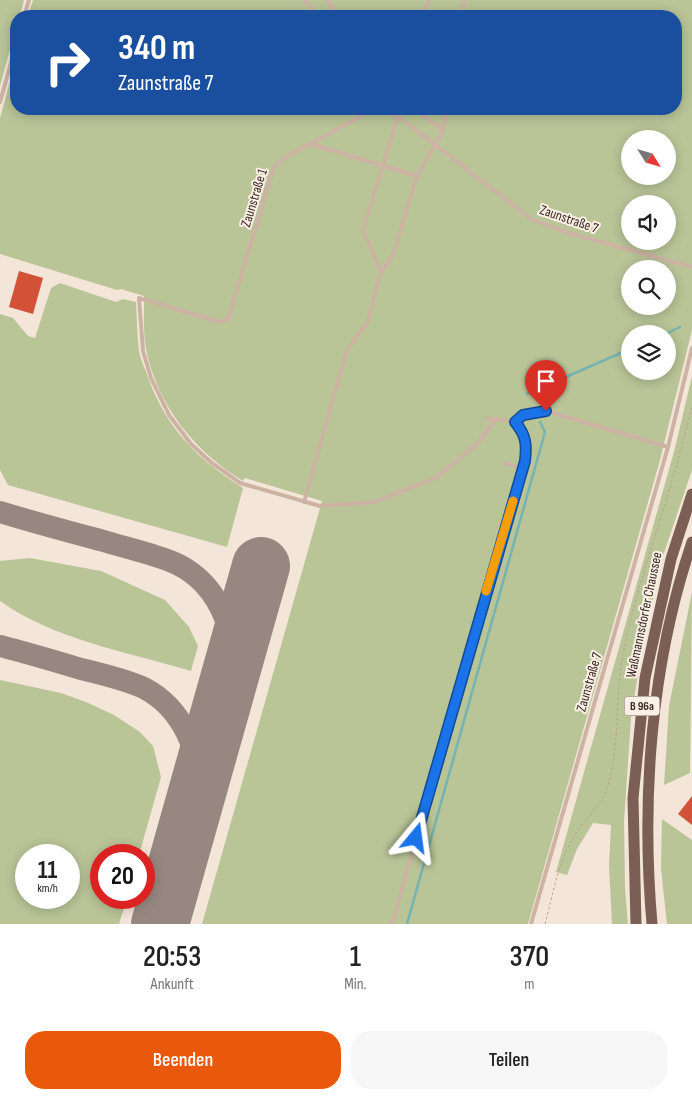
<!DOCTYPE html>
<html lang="de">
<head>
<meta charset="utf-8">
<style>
	:root { --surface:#fff; --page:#f6f6f6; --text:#222; --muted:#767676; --accent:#ea580c }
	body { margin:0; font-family:"Sofia Sans Condensed",sans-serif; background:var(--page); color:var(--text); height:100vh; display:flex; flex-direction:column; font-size:19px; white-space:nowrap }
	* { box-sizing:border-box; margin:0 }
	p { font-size:16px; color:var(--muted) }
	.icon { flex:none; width:28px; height:28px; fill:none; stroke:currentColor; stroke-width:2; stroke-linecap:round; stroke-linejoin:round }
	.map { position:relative; height:924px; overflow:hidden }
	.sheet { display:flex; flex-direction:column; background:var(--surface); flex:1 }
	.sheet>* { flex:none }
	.guide { position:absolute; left:10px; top:10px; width:672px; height:105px; border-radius:20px; box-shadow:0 2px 12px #0003; background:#1a4fa0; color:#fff; overflow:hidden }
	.needle { width:32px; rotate:127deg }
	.tools { position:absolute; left:621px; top:130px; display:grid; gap:10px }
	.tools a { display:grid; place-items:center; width:55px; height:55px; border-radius:50%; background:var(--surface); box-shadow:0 2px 12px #0003; font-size:25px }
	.speed { position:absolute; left:15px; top:844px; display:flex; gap:10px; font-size:25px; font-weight:700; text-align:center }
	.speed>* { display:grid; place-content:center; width:65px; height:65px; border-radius:50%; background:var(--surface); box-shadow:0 2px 12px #0003; line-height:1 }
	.speed small { font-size:12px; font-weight:400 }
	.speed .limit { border:8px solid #d22; background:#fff; color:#111 }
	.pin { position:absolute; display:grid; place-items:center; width:42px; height:42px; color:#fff; margin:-51px -21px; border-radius:50% 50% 50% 0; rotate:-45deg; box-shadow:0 0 5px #0007 }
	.pin .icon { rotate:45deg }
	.me { position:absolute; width:55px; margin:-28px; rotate:16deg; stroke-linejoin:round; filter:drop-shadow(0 0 4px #0008) }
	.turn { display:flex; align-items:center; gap:18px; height:105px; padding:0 25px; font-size:22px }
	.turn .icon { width:65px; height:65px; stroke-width:2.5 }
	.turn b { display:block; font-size:35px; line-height:42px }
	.eta { display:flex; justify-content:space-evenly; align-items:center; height:85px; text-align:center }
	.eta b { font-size:30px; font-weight:600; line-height:35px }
	.primary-button { display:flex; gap:10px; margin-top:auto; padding:10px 25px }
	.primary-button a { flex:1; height:58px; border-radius:20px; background:var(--accent); color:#fff; font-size:20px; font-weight:600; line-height:58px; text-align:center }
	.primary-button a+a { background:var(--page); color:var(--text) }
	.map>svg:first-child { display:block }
</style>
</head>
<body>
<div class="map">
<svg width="692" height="924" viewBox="0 0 692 924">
	<rect width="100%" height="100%" fill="#f4e5d9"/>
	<!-- green -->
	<path fill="#b9c497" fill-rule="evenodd" d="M0,0H24L20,16H16V28L0,86Z
		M33,0H692V330L660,460L528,924H202L322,501L245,478L243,481C195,452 157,405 146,349C143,332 144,313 144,296L121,289L117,290L0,254V118L16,59V109H676V16H28ZM630,139H668V176H630ZM630,204H668V241H630ZM630,269H668V306H630ZM630,334H668V371H630Z
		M60,283L116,302L123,299L136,302C137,318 137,335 139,352C141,360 145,369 148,377C167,430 197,458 243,488L227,547L8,485L0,470V314L13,318L28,336L35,338L51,288Z
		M692,376V470L663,556L643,642L631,718L624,822L625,888L628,924H612L609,866L611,825L593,823L577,849L567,875L556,872L675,448Z
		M30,558L101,571L165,600L189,627L198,646L191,671C128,652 55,640 0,601V561Z
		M692,592L690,773L664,785L669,706Z
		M0,680L61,693L86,702L114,715L140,732L153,746L161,777L139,855H101V898H127L119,924H0ZM26,855H69V898H26Z
		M662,819L692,840V924H667L661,869Z"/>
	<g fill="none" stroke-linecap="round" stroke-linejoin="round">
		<!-- stream -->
		<path stroke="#75b4b2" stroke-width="2.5" d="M666,334L680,327
			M527,394L630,349
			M407,924L545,432L540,422"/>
		<!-- taxiway -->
		<path stroke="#968880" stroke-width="22" d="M0,512C33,522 66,531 100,540C123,547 147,552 170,561C214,578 238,627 231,673
			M0,646C27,653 54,661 81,669C102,674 124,679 144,688C182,708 202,752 197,794"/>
		<!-- runway -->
		<path stroke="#968880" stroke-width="58" d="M160,924L261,566"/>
	</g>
	<!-- building -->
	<path fill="#d25238" d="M19,271L43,278L33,314L9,307Z
		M692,796V825L678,814Z"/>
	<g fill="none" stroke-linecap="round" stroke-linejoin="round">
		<!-- path -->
		<path stroke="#b99d8d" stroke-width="1" stroke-dasharray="2.5 2.5" stroke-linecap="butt" d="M545,924C552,897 558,866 571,841C582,821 601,807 608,785C621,741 614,694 624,649C641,567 674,488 692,405"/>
		<!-- lane -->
		<path stroke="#cdb3a3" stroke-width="4" d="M305,0L317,16
			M327,0L338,16
			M24,16L29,0
			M424,16L428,0
			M462,16L464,0
			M0,102L16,45
			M415,109L443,131
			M311,144L417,176
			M381,272L393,255L417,176L443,131L446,109
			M496,419L477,444L436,478L374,502L320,506L240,483L212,463L191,444L169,415L151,378L143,351L139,298L220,322L228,319L274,167L284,158L374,109L398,116L531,219L568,233L692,267
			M515,422L523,415L546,411L668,447
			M505,463L523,469
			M304,502L347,350L367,323L381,272L363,230L398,116L389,109
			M392,924L525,461C529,428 519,418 486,419
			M531,924L668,447L692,348"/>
		<!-- primary -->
		<path stroke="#7b5f55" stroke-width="11" d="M636,924L633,798L645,678L671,559L692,494
			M652,924C641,797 651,663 692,542"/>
	</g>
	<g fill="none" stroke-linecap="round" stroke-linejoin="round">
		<!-- route casing -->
		<g stroke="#114b97" stroke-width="12">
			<path id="route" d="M416,838L525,461C527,444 526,435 515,422L523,415L546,411"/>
		</g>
		<!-- route -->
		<use href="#route" stroke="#1a73e8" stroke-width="9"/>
		<!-- slow -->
		<path stroke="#f59e0b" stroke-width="9" d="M486,591L513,501"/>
	</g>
	<g text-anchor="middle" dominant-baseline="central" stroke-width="4" stroke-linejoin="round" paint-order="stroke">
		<!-- shield labels -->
		<rect fill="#fbf0e5" stroke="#72655f" stroke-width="1" x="624.5" y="696.5" width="35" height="19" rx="4"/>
		<g font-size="12" font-weight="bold" fill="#382a26">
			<text x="642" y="706">B 96a</text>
		</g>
		<!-- street labels -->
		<g font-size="14" fill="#382a26" stroke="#fbf0e5">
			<text transform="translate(254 198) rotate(-73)">Zaunstraße 1</text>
			<text transform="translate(569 219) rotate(19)">Zaunstraße 7</text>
			<text transform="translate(644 615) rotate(-78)">Waßmannsdorfer Chaussee</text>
			<text transform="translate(589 682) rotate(-74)">Zaunstraße 7</text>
		</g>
	</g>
</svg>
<div class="tools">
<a><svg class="needle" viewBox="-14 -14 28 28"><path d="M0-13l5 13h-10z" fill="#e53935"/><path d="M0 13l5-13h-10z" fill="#767676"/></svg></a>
<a><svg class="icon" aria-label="sound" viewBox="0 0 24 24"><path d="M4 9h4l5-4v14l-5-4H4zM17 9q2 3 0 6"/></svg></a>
<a><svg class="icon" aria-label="search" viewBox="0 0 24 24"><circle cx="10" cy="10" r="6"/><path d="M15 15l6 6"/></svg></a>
<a><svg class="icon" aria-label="layers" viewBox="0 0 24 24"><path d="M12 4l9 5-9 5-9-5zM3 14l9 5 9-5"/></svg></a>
</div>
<div class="speed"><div>11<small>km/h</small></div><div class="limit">20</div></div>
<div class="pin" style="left:546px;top:411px;background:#d93025"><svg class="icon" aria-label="arrive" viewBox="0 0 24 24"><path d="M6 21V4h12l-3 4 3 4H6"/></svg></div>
<svg class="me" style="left:416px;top:838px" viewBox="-20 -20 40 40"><path d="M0-17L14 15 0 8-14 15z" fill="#1a73e8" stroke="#fff" stroke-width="4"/></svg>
<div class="guide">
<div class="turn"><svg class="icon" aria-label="right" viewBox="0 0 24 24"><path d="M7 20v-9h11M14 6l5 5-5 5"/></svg><div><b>340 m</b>Zaunstraße 7</div></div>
</div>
</div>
<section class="sheet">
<div class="eta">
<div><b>20:53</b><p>Ankunft</p></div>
<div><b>1</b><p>Min.</p></div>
<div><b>370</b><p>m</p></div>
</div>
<div class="primary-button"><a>Beenden</a><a>Teilen</a></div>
</section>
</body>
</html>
